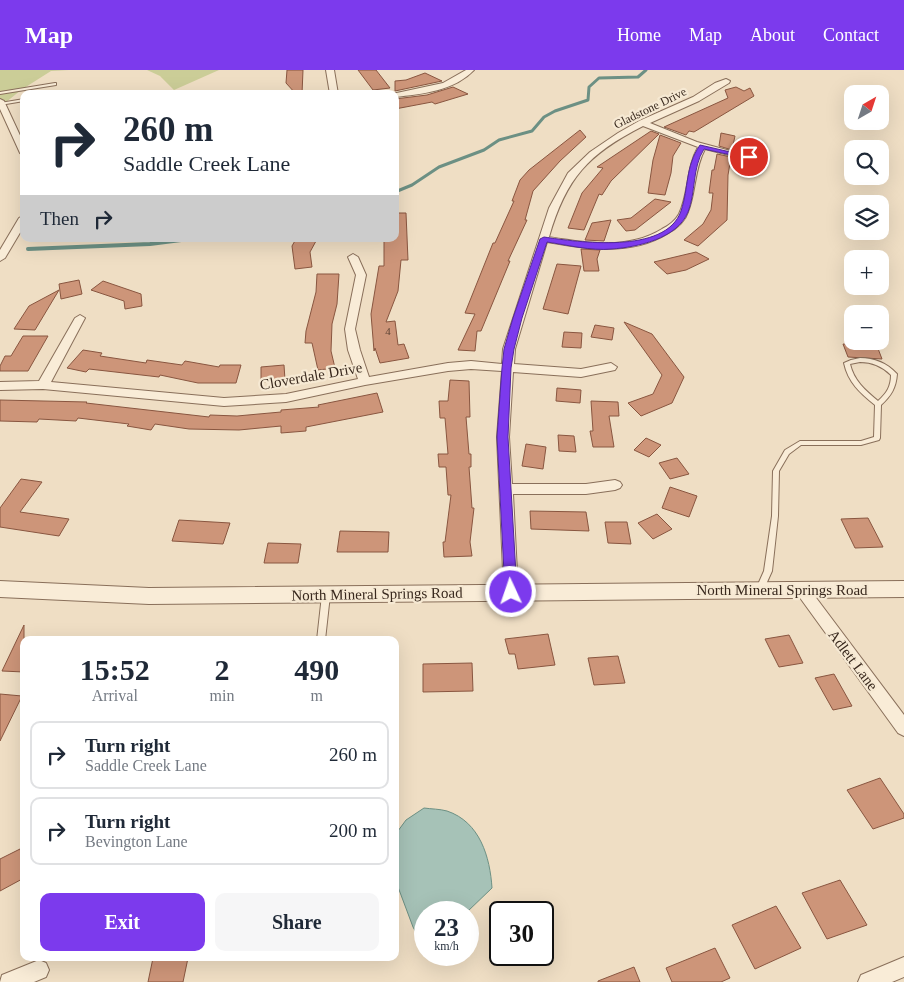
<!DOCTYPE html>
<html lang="en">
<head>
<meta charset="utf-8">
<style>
	:root { --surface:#fff; --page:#f6f6f7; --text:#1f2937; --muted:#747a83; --line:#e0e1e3; --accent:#7c3aed }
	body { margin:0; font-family:Georgia,serif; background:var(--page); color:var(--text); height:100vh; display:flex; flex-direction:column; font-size:19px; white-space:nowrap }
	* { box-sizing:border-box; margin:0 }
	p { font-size:16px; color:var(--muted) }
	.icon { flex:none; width:28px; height:28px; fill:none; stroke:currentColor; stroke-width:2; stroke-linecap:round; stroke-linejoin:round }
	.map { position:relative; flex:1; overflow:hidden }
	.side { position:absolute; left:20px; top:566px; width:379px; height:325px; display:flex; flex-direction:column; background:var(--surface); border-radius:10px; box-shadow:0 5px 20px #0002 }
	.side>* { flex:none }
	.banner { position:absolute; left:20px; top:20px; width:379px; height:152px; border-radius:10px; box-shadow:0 5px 20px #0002; background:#fff; color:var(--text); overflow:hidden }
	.needle { width:32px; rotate:39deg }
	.buttons { position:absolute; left:844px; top:15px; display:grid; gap:10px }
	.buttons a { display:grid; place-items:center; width:45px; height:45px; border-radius:10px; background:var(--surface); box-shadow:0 5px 20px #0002; font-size:25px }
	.speed { position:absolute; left:414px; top:831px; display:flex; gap:10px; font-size:25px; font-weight:700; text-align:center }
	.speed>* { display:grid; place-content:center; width:65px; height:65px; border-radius:50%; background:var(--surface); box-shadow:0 5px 20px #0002; line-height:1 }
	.speed small { font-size:12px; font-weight:400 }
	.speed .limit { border:2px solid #111; border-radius:8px; background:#fff; color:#111 }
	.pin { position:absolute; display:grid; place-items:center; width:42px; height:42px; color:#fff; margin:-21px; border:2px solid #fff; border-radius:50%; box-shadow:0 1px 5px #0007 }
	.me { position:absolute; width:55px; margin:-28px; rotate:357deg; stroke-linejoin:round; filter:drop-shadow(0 0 4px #0008) }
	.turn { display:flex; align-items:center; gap:18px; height:105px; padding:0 20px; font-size:22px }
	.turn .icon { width:65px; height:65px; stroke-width:2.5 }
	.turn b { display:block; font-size:35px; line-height:42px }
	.then { display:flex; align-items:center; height:48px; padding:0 20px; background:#0003; gap:10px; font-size:19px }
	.eta { display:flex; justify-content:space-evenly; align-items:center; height:85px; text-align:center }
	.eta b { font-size:30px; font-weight:700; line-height:35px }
	.action { display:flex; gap:10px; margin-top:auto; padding:10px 20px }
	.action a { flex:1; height:58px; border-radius:10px; background:var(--accent); color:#fff; font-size:20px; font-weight:700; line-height:58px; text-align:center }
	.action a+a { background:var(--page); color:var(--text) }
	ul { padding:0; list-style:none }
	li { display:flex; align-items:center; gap:15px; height:68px; margin:0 10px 8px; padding:0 10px; border:2px solid var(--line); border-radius:10px }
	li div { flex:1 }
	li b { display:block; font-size:19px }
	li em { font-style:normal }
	header { display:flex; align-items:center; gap:30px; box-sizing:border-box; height:70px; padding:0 25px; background:var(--accent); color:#fff }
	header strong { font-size:24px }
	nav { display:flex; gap:28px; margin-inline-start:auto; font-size:18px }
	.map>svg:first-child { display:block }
</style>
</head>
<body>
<header>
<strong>Map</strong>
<nav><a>Home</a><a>Map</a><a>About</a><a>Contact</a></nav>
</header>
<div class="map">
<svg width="904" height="912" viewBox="0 0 904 912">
	<rect width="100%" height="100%" fill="#efdec4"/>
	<!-- green -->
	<path fill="#cbcd97" d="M0,0H69L51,1L21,20L0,37Z
		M147,0H219L174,20L160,6Z"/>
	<!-- water -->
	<path fill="#a6c2b7" stroke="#6c9084" d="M424,738C431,739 440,739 447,741C480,752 490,787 492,818L467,842H425V879L413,857L395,809V765L406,750Z"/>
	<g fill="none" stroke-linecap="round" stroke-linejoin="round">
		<!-- stream-far1 -->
		<path stroke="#6c9084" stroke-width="3" d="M395,122L412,115L439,97L484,80L499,70L532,61L544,47L555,41L588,30L589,17L599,8L638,7L646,0"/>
		<!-- stream -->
		<path stroke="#6c9084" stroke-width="4" d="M28,179L150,174L189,169"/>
	</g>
	<!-- building -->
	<path fill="#cd9579" stroke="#895640" d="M287,0H303L302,24H296L286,13Z
		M358,0H376L390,18L373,20Z
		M425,3L442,11L395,21V11L406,10Z
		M453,17L468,24L435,34L432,32L395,39V29L427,25Z
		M736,17L744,21L750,18L754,26L694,62L689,61L686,65L664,57L728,28L725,20Z
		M580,60L586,67L560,91L533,121L525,150H527L508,191H510L481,261H477L475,281L458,280L475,244L465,243L493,173H495L514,131H512L520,110L529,100Z
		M651,61L659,64L611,111L602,125L599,124L584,160L568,158L582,123L603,98L597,97Z
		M721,63L735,66L732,80L719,76Z
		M660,65L681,73L673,86L671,103L665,125L648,123L653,90Z
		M717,84L731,87L728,105L727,150L698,176L684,170L703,154L711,140L713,123H709L712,100H714Z
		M655,129L671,132L635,160L626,161L617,150L631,148Z
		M395,143H406L408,190H401L398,221L386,252L395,251L398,275L404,274L409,288L380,293L375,278L374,281L371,244L379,196H384V169H395Z
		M611,150L604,171L585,170L592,153Z
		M296,169L316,171L310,182L312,197L295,199L292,176Z
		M581,179L600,180L597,189L599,201H584Z
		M696,182L709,189L686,200L667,204L654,192Z
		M557,194L581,196L568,244L543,239Z
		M317,204H339L337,234L332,254L331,281L335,298L318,300L312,273H305L306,261L316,222Z
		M79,210L82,224L61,229L59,214Z
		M103,211L141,224L142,236L125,239L124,231L91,220Z
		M59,220L35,260L14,259L29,236Z
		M624,252L652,264L684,307L672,333L641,346L628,333L653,324L662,305Z
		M595,255L614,258L612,270L591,267Z
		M564,262L582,263L581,278L562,277Z
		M23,266H48L28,301H0V296L5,286H11Z
		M843,274L877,276L882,289L848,287Z
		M83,280L102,283L100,286L146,293L147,290L182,295L185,291L219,297L220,295H241L236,313H198L160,305L159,307L89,299L86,302L67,298Z
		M284,295L285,310L261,312V297Z
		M450,310L469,311L470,347H466L469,384H471V397H469L472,438H474L470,472L472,486L444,487L443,472H445L451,425H448L446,397H439L438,384H448L445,348H440L439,331H448Z
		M557,318L581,320L580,333L556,331Z
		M377,323L383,342L306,357V361L281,363V356L239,360L189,359L155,354L151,360L127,356L129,354L78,348L76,351L39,349L37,352L0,351V330L87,332L86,333L209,347L210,345L237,346L281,342V340L319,337L318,335Z
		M591,331L618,332L619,346H609L614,377H593L590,361H593Z
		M558,365L574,366L576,382L559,381Z
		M646,368L661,375L649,387L634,380Z
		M526,374L546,377L543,399L522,396Z
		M677,388L689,404L670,409L659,393Z
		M21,409L42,412L20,442L69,449L59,466L0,457V438Z
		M670,417L697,426L689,447L662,438Z
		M530,441L586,442L589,461L531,459Z
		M657,444L672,459L653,469L638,453Z
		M868,448L883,477L855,478L841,449Z
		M179,450L230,453L223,474L172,471Z
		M605,452H627L631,474L608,473Z
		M340,461L389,462L388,482H337Z
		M268,473L301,474L298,493H264Z
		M24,555V602L2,601Z
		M548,564L555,595L518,599L515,584H509L505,569Z
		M789,565L803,593L779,597L765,569Z
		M618,586L625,613L594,615L588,588Z
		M472,593L473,621L423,622V594Z
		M834,604L852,636L833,640L815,608Z
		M0,624L22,626L0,671Z
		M880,708L904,744V748L873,759L847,720Z
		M20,779L24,793V808L0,821V789Z
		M840,810L867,855L827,869L802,823Z
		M776,836L801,878L755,899L732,855Z
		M715,878L730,908L721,912H672L666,898Z
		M153,888H188L183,912H148Z
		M634,897L640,912H598V911Z"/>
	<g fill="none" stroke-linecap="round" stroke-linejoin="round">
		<!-- service casing -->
		<g stroke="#896f5a" stroke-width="2">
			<path id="service" d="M55,13H56V15L0,24V22Z
				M60,23H62L63,24H58Z
				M24,29V31L0,35V33Z
				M860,288C874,288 887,293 897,304C896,318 891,326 881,335L880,368L879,370L861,375H801L789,384L779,401L778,446L772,501L763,521L760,522L757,521L756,519L764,501L772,446L773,401L785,380L800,371H861L874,367L875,335C860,323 848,312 844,293L851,290ZM860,292C872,292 882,296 891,305C891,316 887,323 878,331C865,320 854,311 850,294Z
				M326,522L329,523L330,525L325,570H317L322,525L323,523Z"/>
		</g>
		<!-- minor casing -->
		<g stroke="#896f5a" stroke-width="2">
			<path id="minor" d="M326,0H334L338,24H330Z
				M466,0H474C454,21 422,24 395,27V24H392L443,13Z
				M726,9L730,11L729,13L699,31L650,53L697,72L753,87L749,90L705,79C694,99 696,122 688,142C685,152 676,159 667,164C631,186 586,179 547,172L515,279L514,294L581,299L611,293L617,297L615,300L581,307L513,302L509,367L512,414H586L615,410L620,412L622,415L620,418L615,420L586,424H513L518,522L516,526L511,528L506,526L504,522L497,367L502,301L471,299L448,301L365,315L286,332L224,336L43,319L0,320V312L39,311L75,248L80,245L85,248L51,312L224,328L286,324L358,309L348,280L345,259L356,205L348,187L353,184L358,187L366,205L355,259L360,280L369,307L448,293L471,291L502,294L503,279L549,138L568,103L590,82L618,63L639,51L693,27L715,13ZM643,56L698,77C686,98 689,123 679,144C675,151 668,156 662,159C628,180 586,173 549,167C566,108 588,84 643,56Z
				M0,29L4,31L24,74V85L20,83L0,39Z
				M24,145V156L5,188L0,191V180L19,148Z
				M803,515L808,517L904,645V666L898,663L798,525L796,521L798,517Z
				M904,887V907L892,912H858L861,905Z
				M39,890L46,893L49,900L46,907L34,912H0L2,905Z"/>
		</g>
		<!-- tertiary casing -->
		<g stroke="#896f5a" stroke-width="2">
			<path id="tertiary" d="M0,511L149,518L904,511V527L149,534L0,527Z"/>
		</g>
		<!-- service -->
		<use href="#service" fill="#f9ecd7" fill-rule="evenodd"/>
		<!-- minor -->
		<use href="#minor" fill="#f9ecd7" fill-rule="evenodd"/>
		<!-- tertiary -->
		<use href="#tertiary" fill="#f9ecd7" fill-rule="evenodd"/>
	</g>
	<!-- route -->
	<path fill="#7c3aed" stroke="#51269a" d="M700,75L752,87L749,89L704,79C692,98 696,122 688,142C677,169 637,177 612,179C590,181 568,175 547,172L522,248L514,279L511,298L508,367L517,522L515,526H506L505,522L497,367L502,298L504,279L513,248L540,169L544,167C577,172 666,185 681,141C689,117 685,97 700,75Z"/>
	<g text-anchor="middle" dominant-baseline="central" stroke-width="4.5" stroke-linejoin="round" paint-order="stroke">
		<!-- far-number labels -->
		<g font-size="11" fill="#5e4435">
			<text x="388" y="261">4</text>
		</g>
		<!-- far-street labels -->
		<g font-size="12" fill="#39291e" stroke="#f6e9d3">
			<text transform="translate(650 38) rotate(-26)">Gladstone Drive</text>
		</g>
		<!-- street labels -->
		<g font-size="15" fill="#39291e" stroke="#f6e9d3">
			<text transform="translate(311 306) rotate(-10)">Cloverdale Drive</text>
			<text x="782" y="520">North Mineral Springs Road</text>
			<text transform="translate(377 524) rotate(-1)">North Mineral Springs Road</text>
			<text transform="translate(853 590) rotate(53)">Adlett Lane</text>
		</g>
	</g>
</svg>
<div class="buttons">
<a><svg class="needle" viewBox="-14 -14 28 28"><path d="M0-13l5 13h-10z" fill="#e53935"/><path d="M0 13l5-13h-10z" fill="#747a83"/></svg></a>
<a><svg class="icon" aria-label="search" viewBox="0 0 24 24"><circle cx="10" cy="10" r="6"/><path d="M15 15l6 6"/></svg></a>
<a><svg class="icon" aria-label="layers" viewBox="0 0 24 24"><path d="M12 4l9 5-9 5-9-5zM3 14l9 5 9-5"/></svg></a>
<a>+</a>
<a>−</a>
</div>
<div class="speed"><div>23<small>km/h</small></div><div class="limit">30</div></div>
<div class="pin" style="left:749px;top:87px;background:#d93025"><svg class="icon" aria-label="arrive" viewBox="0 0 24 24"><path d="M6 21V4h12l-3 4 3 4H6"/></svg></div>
<svg class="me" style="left:511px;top:522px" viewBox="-20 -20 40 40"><circle r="17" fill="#7c3aed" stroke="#fff" stroke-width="3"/><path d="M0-11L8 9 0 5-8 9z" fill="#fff"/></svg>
<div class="banner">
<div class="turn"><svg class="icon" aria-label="right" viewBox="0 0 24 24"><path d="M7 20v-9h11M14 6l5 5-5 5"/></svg><div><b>260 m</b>Saddle Creek Lane</div></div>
<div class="then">Then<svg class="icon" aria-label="right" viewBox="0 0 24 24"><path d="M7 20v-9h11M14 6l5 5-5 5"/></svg></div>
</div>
<section class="side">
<div class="eta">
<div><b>15:52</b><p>Arrival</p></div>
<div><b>2</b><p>min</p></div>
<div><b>490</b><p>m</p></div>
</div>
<ul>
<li><svg class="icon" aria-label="right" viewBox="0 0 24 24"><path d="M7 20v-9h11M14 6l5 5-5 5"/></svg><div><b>Turn right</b><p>Saddle Creek Lane</p></div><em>260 m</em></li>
<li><svg class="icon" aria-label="right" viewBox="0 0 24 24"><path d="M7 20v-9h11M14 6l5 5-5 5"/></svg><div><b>Turn right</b><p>Bevington Lane</p></div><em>200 m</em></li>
</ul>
<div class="action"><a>Exit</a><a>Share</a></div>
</section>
</div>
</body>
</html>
